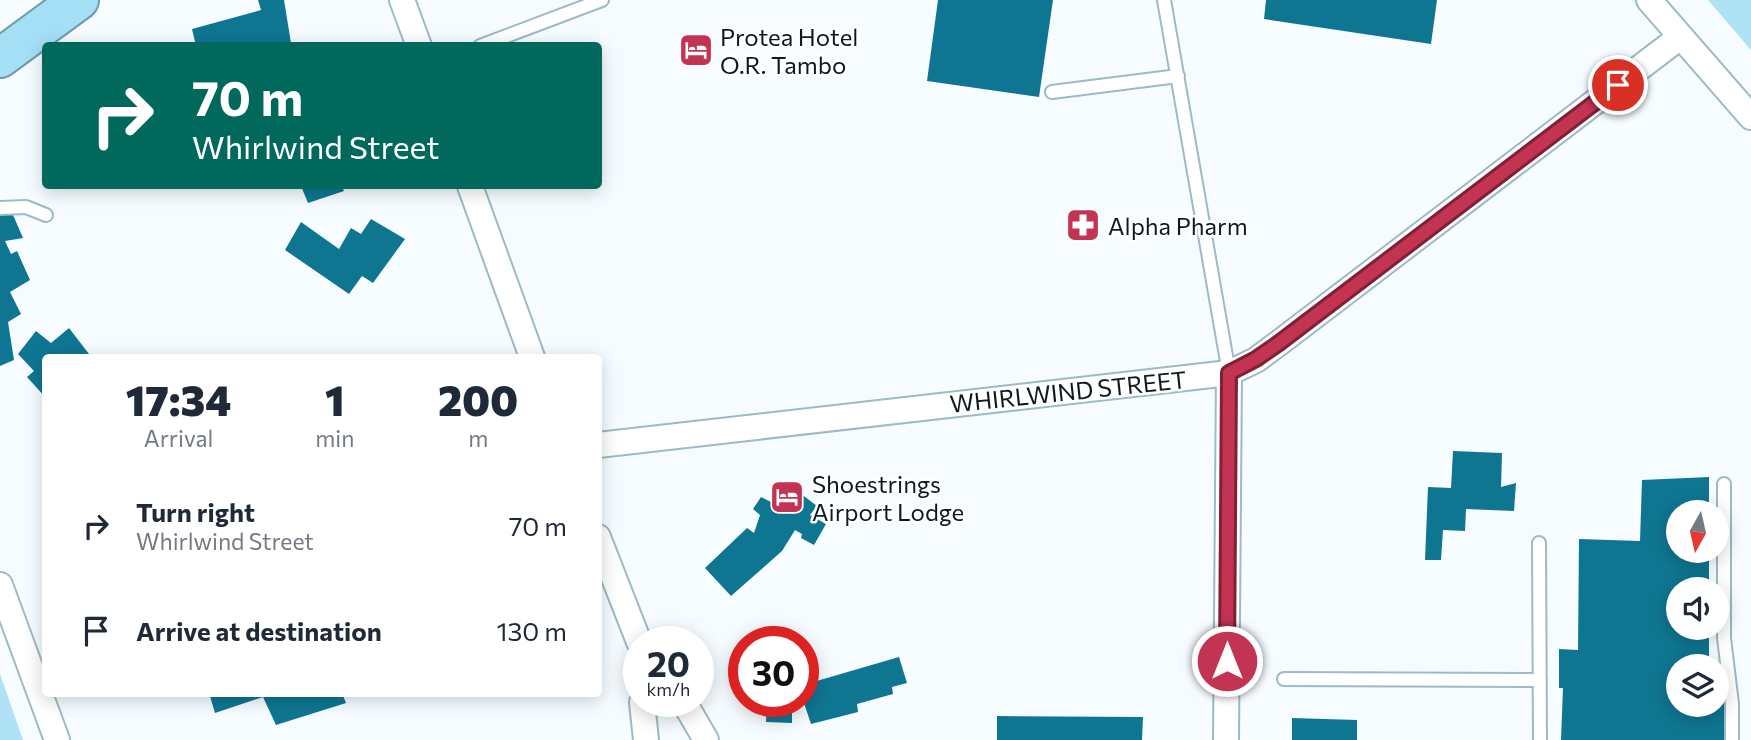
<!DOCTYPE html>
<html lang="en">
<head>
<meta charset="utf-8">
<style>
	:root { --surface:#fff; --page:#f2f2f3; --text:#1f2937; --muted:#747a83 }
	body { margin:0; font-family:Commissioner,sans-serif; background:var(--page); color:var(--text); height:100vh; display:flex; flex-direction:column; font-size:26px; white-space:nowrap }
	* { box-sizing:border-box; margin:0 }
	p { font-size:23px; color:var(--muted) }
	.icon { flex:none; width:38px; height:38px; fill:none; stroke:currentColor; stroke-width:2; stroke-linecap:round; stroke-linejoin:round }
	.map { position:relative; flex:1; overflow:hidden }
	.panel { position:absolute; left:42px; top:354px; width:560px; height:343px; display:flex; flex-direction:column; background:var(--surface); border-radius:7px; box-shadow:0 4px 18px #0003 }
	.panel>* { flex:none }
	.guide { position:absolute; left:42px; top:42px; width:560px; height:147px; border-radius:7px; box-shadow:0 4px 18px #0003; background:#00695c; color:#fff; overflow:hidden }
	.needle { width:46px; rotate:188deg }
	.controls { position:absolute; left:1666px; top:500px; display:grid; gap:14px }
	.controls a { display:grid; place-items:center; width:63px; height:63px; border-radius:50%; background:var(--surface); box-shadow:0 4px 18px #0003; font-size:35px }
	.speed { position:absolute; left:623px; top:626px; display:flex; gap:14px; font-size:35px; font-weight:700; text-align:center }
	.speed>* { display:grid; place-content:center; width:91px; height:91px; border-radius:50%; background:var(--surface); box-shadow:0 4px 18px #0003; line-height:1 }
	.speed small { font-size:18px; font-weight:400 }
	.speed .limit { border:10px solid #d22; background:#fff; color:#111 }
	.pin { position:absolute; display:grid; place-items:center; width:60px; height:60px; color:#fff; margin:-30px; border:4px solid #fff; border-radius:50%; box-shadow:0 2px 7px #0007 }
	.me { position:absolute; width:77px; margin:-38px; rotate:0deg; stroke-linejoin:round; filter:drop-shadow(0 0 5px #0008) }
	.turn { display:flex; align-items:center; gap:24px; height:147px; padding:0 35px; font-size:32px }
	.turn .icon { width:91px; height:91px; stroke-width:2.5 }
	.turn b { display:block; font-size:49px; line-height:60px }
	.eta { display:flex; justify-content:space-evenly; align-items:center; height:119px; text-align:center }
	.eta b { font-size:42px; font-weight:800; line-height:49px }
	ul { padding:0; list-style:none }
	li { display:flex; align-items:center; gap:21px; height:105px; padding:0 35px }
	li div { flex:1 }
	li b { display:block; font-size:26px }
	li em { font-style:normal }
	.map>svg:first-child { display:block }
</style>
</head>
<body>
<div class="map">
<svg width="1751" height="740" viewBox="0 0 1751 740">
	<rect width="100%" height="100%" fill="#f6fcff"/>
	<!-- green -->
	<path fill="#b0e2f6" d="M1708,0H1751V50Z
		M0,674L23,740H0Z"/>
	<!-- building -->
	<path fill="#0f7692" d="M258,0H284L291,43L281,46H196L192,29L261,10Z
		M938,0H1053L1039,97L927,81Z
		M1266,0H1437L1431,44L1264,19Z
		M301,186H342L344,191L308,203Z
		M10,208L23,238L5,241L11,254L17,251L30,280L10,292L21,314L8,322L14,360L0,366V212Z
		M371,219L405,239L373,283L362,276L349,294L285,250L301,222L339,249L351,228L361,234Z
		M69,328L89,354L86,357H46V398L27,377L34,371L18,354L36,331L51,343Z
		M1453,451L1502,453L1501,487L1516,483L1514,511L1466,509L1465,531L1443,530L1441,560H1425L1428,487L1451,488Z
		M1709,477V513H1678V551H1709V590H1678V628H1709V662H1702L1703,667H1678V705H1717V684L1725,683L1724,740H1561L1563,688H1559V649L1578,650L1579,539L1640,541L1642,480Z
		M784,481L817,506L810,515L826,524L814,545L801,538L802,534L795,530L782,551L731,596L705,568L747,528L754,533L760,515L753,509L761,497L771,502Z
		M899,657L907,683L892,687L893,694L857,704L858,712L811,724L804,703L792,707V723L766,722L767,702H803V685Z
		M209,693H342L346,703L276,725L263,697L215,713Z
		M997,716L1143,717L1142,740H997Z
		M1292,718L1357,720V740H1292Z"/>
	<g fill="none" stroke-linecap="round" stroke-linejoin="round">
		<!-- lane casing -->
		<g stroke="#9dbac6" stroke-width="16">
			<path id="lane" d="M1164,0L1229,373
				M480,46L602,0
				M1052,92L1178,76
				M0,208L26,207L46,215
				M1724,484V638L1732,704V740
				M1539,543L1540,740
				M1284,679L1540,680"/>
		</g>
		<!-- street casing -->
		<g stroke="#9dbac6" stroke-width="28">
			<path id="street" d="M402,0L419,46
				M1649,0L1751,117
				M470,186L532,357
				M598,445L1229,373L1256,360L1279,343L1680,37
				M598,537L639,642
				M0,585L57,740
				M642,702L646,740
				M684,702L706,740
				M1226,740L1229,373"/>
		</g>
		<!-- highway casing -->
		<g stroke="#709aa9" stroke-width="42">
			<path id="highway" d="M0,58L79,0"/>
		</g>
		<!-- lane -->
		<use href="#lane" stroke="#fff" stroke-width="12"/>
		<!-- street -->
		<use href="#street" stroke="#fff" stroke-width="24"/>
		<!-- highway -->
		<use href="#highway" stroke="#a5dff5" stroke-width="38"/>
	</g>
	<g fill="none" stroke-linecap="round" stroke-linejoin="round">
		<!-- route casing -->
		<g stroke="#7f2135" stroke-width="18">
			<path id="route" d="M1227,661L1229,373L1256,359L1279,343L1618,85"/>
		</g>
		<!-- route -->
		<use href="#route" stroke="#c33352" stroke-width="12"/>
	</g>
	<!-- icons -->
	<defs>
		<g id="hotel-square" transform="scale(1.75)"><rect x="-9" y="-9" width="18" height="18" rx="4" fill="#c33352" stroke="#fff"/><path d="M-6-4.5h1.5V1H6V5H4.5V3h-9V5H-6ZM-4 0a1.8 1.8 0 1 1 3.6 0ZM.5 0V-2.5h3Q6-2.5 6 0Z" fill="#fff"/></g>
		<g id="pharmacy-square" transform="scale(1.75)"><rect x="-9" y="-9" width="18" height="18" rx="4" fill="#c33352" stroke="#fff"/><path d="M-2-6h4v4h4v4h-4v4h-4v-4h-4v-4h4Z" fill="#fff"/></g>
	</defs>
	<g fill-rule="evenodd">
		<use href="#hotel-square" x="696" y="50"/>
		<use href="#pharmacy-square" x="1083" y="225"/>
		<use href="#hotel-square" x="787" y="497"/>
	</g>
	<g text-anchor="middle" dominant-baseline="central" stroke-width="5" stroke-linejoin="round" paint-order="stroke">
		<!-- poi labels -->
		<g font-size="24" fill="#0e191d" stroke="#fff" text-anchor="start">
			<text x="720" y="36">Protea Hotel<tspan x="720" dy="28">O.R. Tambo</tspan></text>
			<text x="1108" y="225">Alpha Pharm</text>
			<text x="812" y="483">Shoestrings<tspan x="812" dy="28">Airport Lodge</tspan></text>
		</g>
		<!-- street labels -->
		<g font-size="24" fill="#0e191d" stroke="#fff">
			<text transform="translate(1068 391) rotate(-6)">WHIRLWIND STREET</text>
		</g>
	</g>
</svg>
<div class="controls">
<a><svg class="needle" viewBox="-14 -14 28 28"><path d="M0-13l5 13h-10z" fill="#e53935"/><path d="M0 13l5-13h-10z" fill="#747a83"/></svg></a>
<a><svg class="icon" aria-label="sound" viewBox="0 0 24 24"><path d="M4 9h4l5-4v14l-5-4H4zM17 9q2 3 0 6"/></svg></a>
<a><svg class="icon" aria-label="layers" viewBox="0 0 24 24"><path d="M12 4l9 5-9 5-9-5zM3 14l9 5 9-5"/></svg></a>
</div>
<div class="speed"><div>20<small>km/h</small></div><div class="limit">30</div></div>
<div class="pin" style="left:1618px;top:85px;background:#d93025"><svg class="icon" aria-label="arrive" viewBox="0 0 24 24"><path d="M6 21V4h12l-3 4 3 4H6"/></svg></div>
<svg class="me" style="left:1227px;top:661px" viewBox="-20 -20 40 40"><circle r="17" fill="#c33352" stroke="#fff" stroke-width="3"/><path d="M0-11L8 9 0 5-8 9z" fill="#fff"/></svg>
<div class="guide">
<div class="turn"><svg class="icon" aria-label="right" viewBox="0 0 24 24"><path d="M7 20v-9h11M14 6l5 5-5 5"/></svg><div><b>70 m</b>Whirlwind Street</div></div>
</div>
<section class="panel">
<div class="eta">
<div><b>17:34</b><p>Arrival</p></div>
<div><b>1</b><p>min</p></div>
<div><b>200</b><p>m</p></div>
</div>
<ul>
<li><svg class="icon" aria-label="right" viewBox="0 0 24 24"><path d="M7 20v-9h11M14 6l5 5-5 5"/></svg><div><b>Turn right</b><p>Whirlwind Street</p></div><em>70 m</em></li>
<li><svg class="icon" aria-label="arrive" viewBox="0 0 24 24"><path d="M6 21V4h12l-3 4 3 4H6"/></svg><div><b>Arrive at destination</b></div><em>130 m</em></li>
</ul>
</section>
</div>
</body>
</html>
